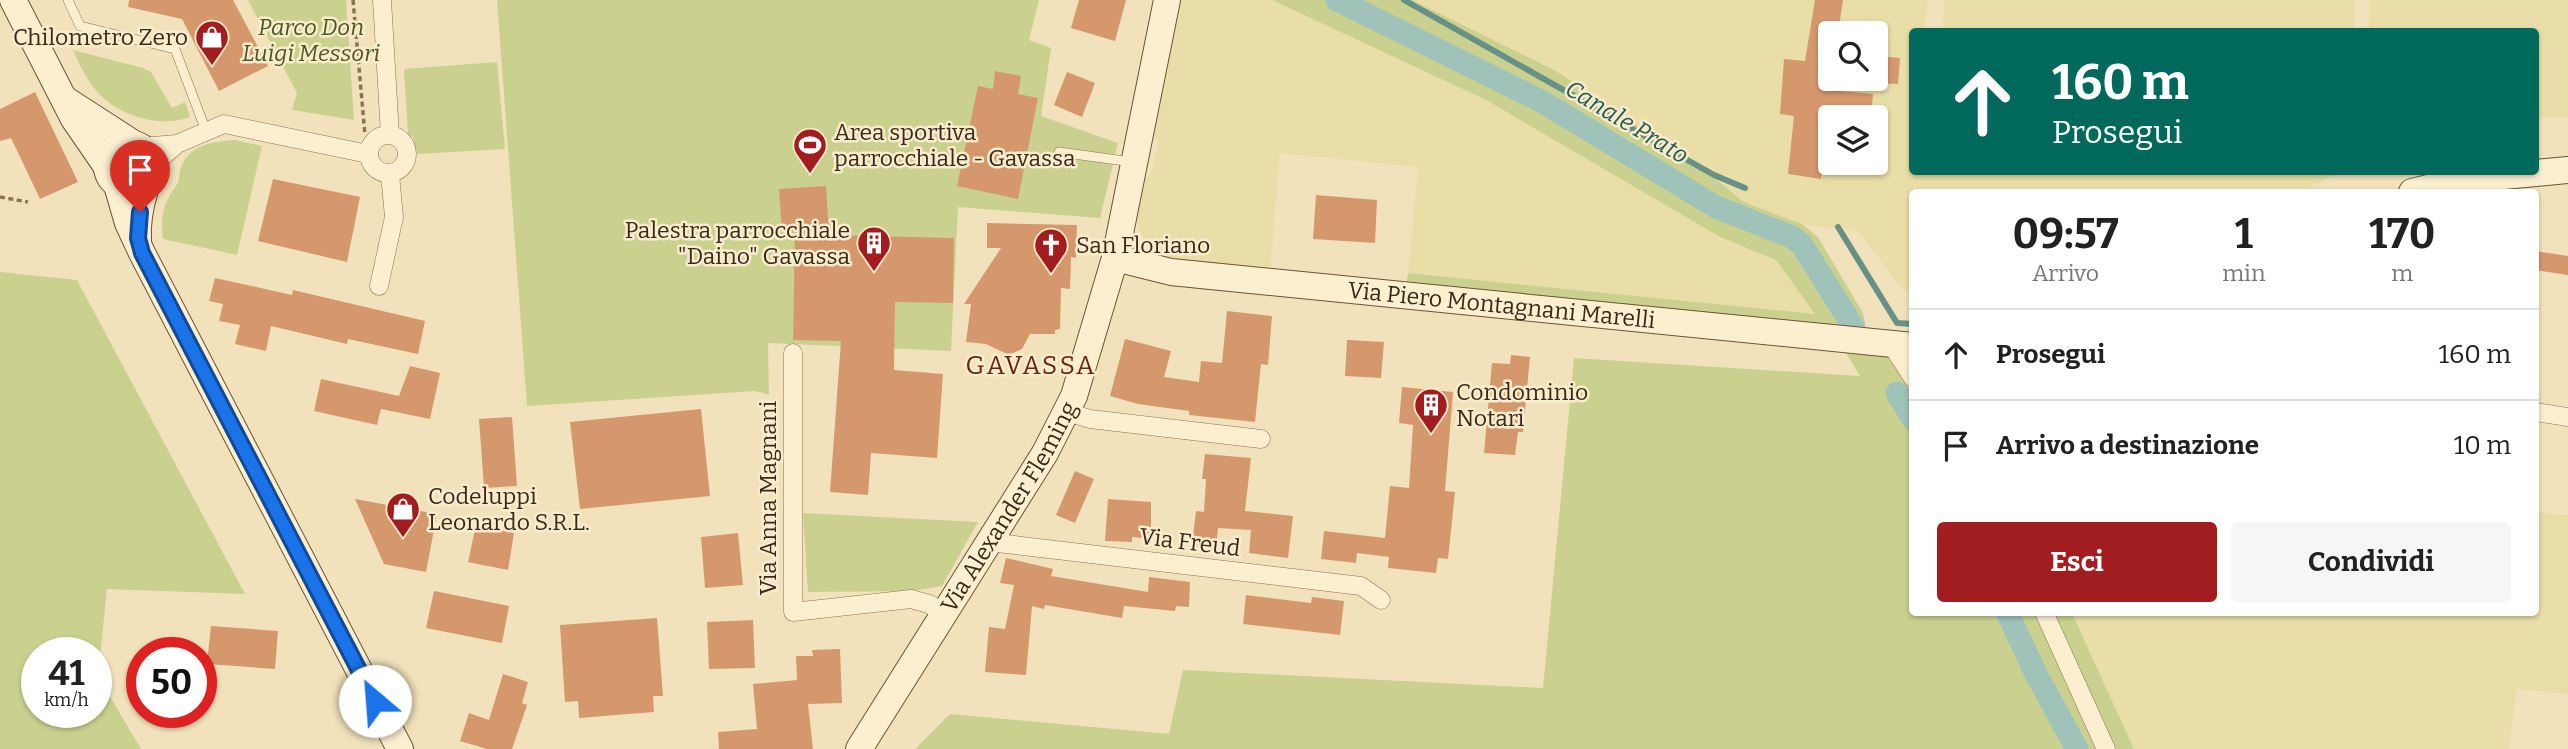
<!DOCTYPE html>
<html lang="it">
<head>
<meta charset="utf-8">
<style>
	:root { --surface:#fff; --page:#f6f6f6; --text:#222; --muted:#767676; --line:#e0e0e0; --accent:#a11d1f }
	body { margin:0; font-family:Bitter,serif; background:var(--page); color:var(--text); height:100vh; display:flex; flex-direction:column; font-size:26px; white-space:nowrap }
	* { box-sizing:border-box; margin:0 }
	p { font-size:23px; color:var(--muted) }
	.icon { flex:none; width:38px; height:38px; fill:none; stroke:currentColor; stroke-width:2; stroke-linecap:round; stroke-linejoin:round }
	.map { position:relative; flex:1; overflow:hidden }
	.drawer { position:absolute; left:1909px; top:189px; width:630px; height:427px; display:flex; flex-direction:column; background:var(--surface); border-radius:7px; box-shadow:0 2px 5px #0004 }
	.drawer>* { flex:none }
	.guide { position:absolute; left:1909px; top:28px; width:630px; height:147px; border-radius:7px; box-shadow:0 2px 5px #0004; background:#00695c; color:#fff; overflow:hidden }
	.tools { position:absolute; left:1818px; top:21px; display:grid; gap:14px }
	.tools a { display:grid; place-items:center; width:70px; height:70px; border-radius:7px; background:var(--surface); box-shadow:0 2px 5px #0004; font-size:35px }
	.speed { position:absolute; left:21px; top:637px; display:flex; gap:14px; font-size:35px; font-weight:700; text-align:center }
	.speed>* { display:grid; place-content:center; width:91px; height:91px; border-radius:50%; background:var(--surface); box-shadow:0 2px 5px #0004; line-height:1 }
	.speed small { font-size:18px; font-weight:400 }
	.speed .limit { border:10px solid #d22; background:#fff; color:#111 }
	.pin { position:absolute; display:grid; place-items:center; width:60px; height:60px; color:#fff; margin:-72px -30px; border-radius:50% 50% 50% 0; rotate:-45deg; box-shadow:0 0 7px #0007 }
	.pin .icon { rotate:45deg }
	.me { position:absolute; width:77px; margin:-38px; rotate:333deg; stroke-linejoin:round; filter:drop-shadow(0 0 5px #0008) }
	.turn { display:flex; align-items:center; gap:24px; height:147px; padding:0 28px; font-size:32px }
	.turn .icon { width:91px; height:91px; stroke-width:2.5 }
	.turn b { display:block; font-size:49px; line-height:60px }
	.eta { display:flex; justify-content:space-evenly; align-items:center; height:119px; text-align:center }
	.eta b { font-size:42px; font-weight:700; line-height:49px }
	.button { display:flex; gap:14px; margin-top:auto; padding:14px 28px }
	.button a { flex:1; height:80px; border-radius:7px; background:var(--accent); color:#fff; font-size:28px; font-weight:700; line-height:80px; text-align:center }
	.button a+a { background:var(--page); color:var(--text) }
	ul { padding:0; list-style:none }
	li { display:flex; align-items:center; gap:21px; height:91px; padding:0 28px; border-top:2px solid var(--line) }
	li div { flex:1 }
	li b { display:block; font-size:26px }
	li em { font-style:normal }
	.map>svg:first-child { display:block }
</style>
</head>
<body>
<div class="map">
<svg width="2568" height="749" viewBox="0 0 2568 749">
	<rect width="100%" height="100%" fill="#f2e2bc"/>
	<!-- farmland -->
	<path fill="#e9dea8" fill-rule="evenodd" d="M1178,0H1272L1486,100L1720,237L1776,260L1815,314L1408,273L1418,167L1280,153L1270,272L1175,261L1159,254L1149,246L1139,230L1136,214L1143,177H1150L1159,140L1151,136Z
		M1412,0H1928L1925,31L1913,32V172H2337L2304,192H1913V290L1902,289L1859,232L1802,224L1745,202L1710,174L1556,71ZM1830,33H1876V79H1830ZM1830,117H1876V163H1830Z
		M1945,0H2355L2354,31H1942Z
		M2370,0H2568V118H2536V32L2369,31Z
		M2536,512L2568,515V694L2517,689L2509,749H2134L2072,613L2536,612Z"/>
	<!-- green -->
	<path fill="#cad18f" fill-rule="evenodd" d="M248,0H346L354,120L292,110L297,93Z
		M497,0H1039L1029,40L1051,48L1041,116L1118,143L1100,218L958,207L951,351L768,343L769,395L755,391L527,406Z
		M1272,0H1412L1556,71L1710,174L1744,202L1802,224L1818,237L1863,313L1865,323L1861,330L1406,286L1408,273L1815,314L1776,260L1720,237L1486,100Z
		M73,50L143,68L151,72L172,108L185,102L190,117C159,129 115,115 95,89C85,77 79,63 73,50Z
		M497,62L505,149L417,154L413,137L408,134L404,69Z
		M235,140L262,146L237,255L163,239C160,218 163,203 176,186C181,180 178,171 182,165C191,144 216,141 235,140Z
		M0,272L77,280L245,594L107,589L98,676L141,749H0ZM37,653H96V712H37Z
		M1837,338L1913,362V612L2072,613L2134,749H915L950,714L1169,734L1183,670L1543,688L1574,358L1860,376Z
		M803,513L978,522L942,586L912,591L808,592Z"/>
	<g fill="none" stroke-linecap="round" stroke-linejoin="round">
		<!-- stream -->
		<path stroke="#679187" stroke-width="6" d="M1404,0L1714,175L1745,188
			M1838,227L1897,323L1913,324"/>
		<!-- canal -->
		<path stroke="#a0c3b9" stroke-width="23" d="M1337,0L1541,101L1716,207L1792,237L1802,245L1854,328
			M1897,393L1913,419
			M2007,612L2037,676L2077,749"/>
	</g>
	<!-- building -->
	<path fill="#d5986d" d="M129,0H233L268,66L219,91L182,19L128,7Z
		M1079,0H1126L1115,41L1071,28Z
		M1815,0H1843L1838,33H1830L1832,90L1873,94L1871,117L1828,119L1821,179L1788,174L1794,116L1780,114L1784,59L1805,61Z
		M1876,56L1900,58L1898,84L1876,83Z
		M995,71L1021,76L1018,94L1038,98L1018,199L957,186L978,86L993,89Z
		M1067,72L1095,83L1082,117L1054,105Z
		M35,92L78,182L40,199L11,138L0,141V109Z
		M273,179L360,197L347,262L258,241Z
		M826,186L829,235L954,238L953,303L895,302L894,370L943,374L937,458L871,453L868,495L830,492L841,341L793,340L795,231L782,232L779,189Z
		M1316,195L1377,200L1375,243L1313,239Z
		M987,223L1077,225L1076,258L1071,257L1070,289L1061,288L1060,329L1055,330V334H1030L1022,349L1009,355L986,344L966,342L971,304H964L1001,248H987Z
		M2536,251L2568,256V275L2536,270Z
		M215,278L292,295L293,290L425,321L418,354L348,339L347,344L271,326L266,351L235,344L240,325L219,321L223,304L209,301Z
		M1227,311L1272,316L1268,365L1261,364L1255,422L1189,415V411L1138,404L1110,396L1125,339L1171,351L1164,377L1199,382L1201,361L1222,363Z
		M1347,340L1384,342L1381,378L1345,376Z
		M1511,355L1530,357L1523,432H1518L1515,455L1484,453L1492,363L1510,364Z
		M410,366L440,373L430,419L381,409L377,425L314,411L321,379L399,396Z
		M1402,387L1453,392L1445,491L1455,492L1448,559L1438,558L1436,573L1388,568L1389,557L1357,553L1356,563L1321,559L1324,531L1385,538L1390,486L1409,488L1413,425L1399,423Z
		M701,409L710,496L580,509L570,422Z
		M512,417L517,486L484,488L479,419Z
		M1205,454L1251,458L1245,511L1293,516L1288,558L1249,553L1251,530L1218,528L1216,548L1192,545L1196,511L1204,512L1206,479H1202Z
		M1075,471L1094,479L1075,523L1056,515Z
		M355,499L437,514L426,572L384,564Z
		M1108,499L1151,502V539L1132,537V542L1105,541Z
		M476,525L514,533L508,570L468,562Z
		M738,533L743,585L705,588L701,537Z
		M1006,558L1053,569L1051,576L1148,592L1149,577L1190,582L1189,607L1176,606L1175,611L1124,606L1122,618L1045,605L1044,609L1032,606L1026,675L985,672L989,627L1005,629L1014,585L1000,583Z
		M434,591L509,606L502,643L426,628Z
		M1246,595L1311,603L1312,597L1344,601L1340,635L1243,624Z
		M657,618L663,696H653L654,712L579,718L578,701L565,702L560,625Z
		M753,620L755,668L709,669L707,622Z
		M211,626L278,631L275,669L207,664Z
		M840,649L842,703L808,704L813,749H719L718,732L757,729L753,684L797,680L796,656H813L812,650Z
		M503,674L528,682L522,703L527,705L512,749H487L460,741L469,713L489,720Z"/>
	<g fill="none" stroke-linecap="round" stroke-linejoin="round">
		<!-- lane casing -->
		<g stroke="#8c7154" stroke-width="10">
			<path id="lane" d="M68,0L80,26L175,49L206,131
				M1059,152L1132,162"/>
		</g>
		<!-- street casing -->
		<g stroke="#8c7154" stroke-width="19">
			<path id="street" d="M382,0L390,135
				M369 154a19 19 0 1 1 38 0a19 19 0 1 1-38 0Z
				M177,144L224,124L368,154
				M141,147L177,144L152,166
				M379,286L394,217L390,174
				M1891,344L1913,378
				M793,353V612L911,599L929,604L945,614
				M1067,412L1090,419L1261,439
				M2536,412L2568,417
				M989,542L1361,586L1381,600
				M2044,612L2106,749"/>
		</g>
		<!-- secondary casing -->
		<g stroke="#6d5237" stroke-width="28">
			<g id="secondary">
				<path d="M13,0L74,119L107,167"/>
				<path d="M66,100L134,144"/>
				<path d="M117,185L128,223L142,253L400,749"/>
				<path d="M2412,192L2461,180L2568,170"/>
				<path d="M138,239C137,222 140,206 145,190C147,183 151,177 152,170C154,154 140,141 125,144C118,146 112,150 109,157C101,175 117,190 134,189L149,179"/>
				<path id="s1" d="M1115,258L1171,272L1913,346"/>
				<path id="s2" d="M859,749L1045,453L1074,396L1115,258L1167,0"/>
			</g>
		</g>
		<!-- path -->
		<path stroke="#8c7154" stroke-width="3.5" stroke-dasharray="5 3.5" stroke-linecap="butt" d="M353,0L365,135
			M0,197L28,202"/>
		<!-- lane -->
		<use href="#lane" stroke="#fcefd0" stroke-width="9"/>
		<!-- street -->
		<use href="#street" stroke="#fcefd0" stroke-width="18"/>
		<!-- secondary -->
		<use href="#secondary" stroke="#fcefd0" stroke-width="26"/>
	</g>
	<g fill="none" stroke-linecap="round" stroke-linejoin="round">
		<!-- route casing -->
		<g stroke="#114b97" stroke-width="18">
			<path id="route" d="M140,212L138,238L142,253L375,701"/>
		</g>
		<!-- route -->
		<use href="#route" stroke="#1a73e8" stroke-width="12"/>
	</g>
	<!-- icons -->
	<defs>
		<g id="shop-pin" transform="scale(1.75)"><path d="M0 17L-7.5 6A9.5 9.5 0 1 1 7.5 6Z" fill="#a11d1f" stroke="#f9eccc"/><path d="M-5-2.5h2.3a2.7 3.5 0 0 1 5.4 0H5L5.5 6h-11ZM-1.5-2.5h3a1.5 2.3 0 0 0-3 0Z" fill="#fff"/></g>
		<g id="stadium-pin" transform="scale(1.75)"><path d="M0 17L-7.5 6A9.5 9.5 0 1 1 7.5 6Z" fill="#a11d1f" stroke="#f9eccc"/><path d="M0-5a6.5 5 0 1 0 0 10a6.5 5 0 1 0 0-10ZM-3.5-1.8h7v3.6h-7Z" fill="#fff"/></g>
		<g id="building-pin" transform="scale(1.75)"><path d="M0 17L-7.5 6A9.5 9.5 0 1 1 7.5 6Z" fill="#a11d1f" stroke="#f9eccc"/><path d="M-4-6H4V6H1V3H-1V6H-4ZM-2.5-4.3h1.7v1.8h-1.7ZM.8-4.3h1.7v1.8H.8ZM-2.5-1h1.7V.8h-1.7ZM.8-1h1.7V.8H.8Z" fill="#fff"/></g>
		<g id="church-pin" transform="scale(1.75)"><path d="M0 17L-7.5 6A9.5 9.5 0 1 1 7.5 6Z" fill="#a11d1f" stroke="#f9eccc"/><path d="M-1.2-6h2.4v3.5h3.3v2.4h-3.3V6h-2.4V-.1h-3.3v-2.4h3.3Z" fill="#fff"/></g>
	</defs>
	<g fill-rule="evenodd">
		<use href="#shop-pin" x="212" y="37"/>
		<use href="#stadium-pin" x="810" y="145"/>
		<use href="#building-pin" x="874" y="243"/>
		<use href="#church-pin" x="1051" y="245"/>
		<use href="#building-pin" x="1431" y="405"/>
		<use href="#shop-pin" x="403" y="509"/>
	</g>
	<g text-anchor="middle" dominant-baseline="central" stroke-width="5" stroke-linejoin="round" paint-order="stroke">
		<!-- park labels -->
		<g font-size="23" font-style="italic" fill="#4a581e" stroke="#f9eccc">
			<text x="311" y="27">Parco Don<tspan x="311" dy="26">Luigi Messori</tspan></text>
		</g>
		<!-- poi labels -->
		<g font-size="23" fill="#39291a" stroke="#f9eccc" text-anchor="start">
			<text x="188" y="37" text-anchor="end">Chilometro Zero</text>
			<text x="834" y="132">Area sportiva<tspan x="834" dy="26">parrocchiale - Gavassa</tspan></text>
			<text x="850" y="230" text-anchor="end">Palestra parrocchiale<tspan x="850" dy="26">"Daino" Gavassa</tspan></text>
			<text x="1076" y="245">San Floriano</text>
			<text x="1456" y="392">Condominio<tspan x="1456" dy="26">Notari</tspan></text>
			<text x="428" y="496">Codeluppi<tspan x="428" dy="26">Leonardo S.R.L.</tspan></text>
		</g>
		<!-- street labels -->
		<g font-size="23" fill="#39291a" stroke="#f9eccc">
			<text stroke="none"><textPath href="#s1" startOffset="390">Via Piero Montagnani Marelli</textPath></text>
			<text transform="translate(768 498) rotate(-90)">Via Anna Magnani</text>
			<text stroke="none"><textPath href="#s2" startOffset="285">Via Alexander Fleming</textPath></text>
			<text transform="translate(1190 542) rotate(7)">Via Freud</text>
		</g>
		<!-- water labels -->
		<g font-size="24" font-style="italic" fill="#285b57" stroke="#f9eccc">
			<text transform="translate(1627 122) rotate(31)">Canale Prato</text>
		</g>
		<!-- quarter labels -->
		<g font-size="26" letter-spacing="2" fill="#6a2615" stroke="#f9eccc">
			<text x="1031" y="365">GAVASSA</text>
		</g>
	</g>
</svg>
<div class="tools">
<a><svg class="icon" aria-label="search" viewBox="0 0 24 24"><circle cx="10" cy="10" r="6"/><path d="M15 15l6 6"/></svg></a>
<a><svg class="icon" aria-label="layers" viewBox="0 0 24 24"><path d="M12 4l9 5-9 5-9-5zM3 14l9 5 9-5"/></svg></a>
</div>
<div class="speed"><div>41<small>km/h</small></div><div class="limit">50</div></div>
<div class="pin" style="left:140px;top:212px;background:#d93025"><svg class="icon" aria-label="arrive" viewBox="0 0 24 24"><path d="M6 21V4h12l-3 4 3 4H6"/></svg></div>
<svg class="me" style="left:375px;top:701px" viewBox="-20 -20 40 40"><circle r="19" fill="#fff"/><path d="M0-13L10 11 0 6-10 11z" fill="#1a73e8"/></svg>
<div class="guide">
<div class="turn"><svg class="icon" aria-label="ahead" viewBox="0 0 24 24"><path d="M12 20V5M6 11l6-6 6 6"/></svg><div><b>160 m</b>Prosegui</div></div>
</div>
<section class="drawer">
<div class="eta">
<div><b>09:57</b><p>Arrivo</p></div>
<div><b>1</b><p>min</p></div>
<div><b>170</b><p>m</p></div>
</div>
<ul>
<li><svg class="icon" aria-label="ahead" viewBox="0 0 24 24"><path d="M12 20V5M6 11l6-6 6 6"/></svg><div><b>Prosegui</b></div><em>160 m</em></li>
<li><svg class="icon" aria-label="arrive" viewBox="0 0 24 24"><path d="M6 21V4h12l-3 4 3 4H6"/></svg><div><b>Arrivo a destinazione</b></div><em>10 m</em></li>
</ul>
<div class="button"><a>Esci</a><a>Condividi</a></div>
</section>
</div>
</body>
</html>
